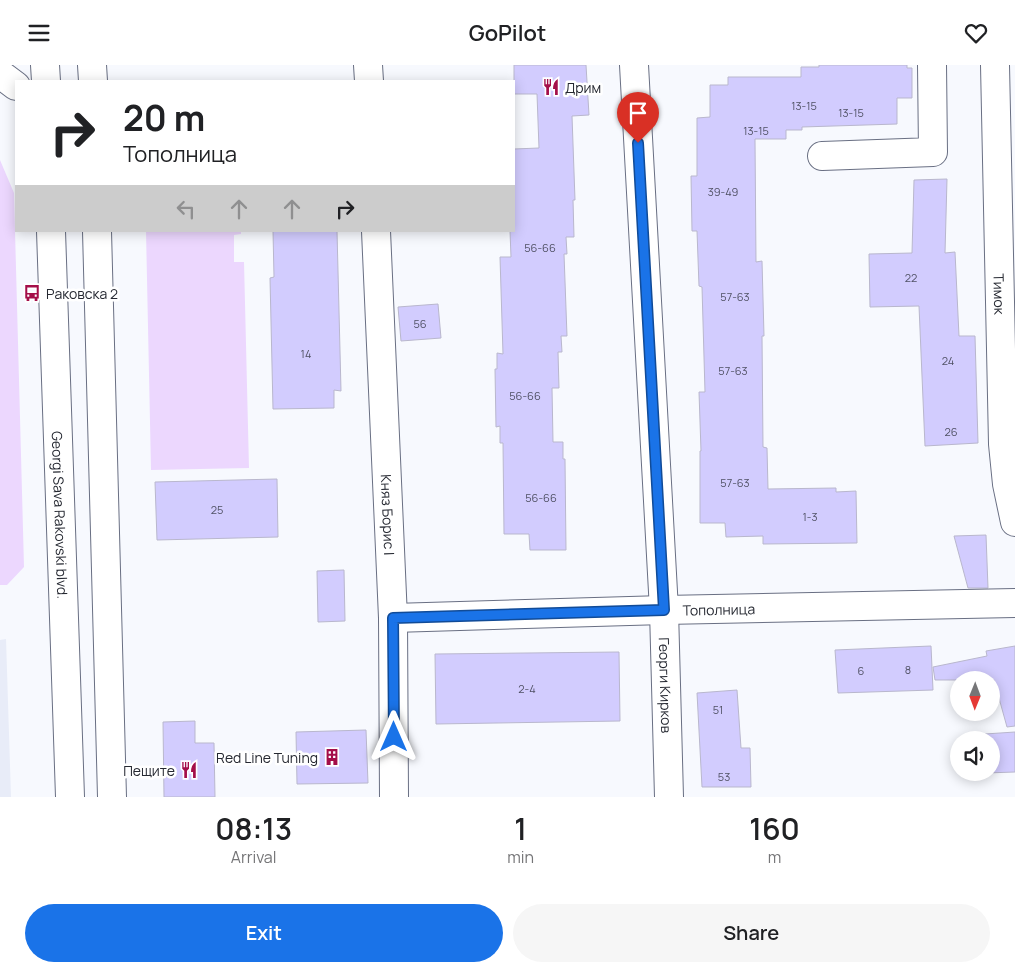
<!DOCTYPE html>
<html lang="en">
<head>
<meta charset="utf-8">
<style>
	:root { --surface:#fff; --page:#f6f6f6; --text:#202124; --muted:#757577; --accent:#1a73e8 }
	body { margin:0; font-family:Manrope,sans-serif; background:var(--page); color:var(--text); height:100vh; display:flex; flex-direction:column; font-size:19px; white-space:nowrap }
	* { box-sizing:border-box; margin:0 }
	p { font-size:16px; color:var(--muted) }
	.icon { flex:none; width:28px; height:28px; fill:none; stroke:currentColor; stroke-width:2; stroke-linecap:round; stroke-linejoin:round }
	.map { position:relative; height:732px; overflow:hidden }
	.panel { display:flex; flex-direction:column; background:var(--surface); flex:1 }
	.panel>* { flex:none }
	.banner { position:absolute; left:15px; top:15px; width:500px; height:152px; border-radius:0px; box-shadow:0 2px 12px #0003; background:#fff; color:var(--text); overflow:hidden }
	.needle { width:32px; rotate:181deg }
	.controls { position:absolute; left:950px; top:606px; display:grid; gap:10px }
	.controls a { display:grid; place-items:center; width:50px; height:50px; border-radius:50%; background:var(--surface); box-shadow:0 2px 12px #0003; font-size:25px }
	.pin { position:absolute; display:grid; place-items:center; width:42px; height:42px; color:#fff; margin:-51px -21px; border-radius:50% 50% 50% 0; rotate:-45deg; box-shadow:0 0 5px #0007 }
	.pin .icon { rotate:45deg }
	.me { position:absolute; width:55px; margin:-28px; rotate:0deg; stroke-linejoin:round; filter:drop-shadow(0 0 4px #0008) }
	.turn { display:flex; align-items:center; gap:18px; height:105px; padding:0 25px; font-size:22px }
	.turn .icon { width:65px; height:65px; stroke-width:2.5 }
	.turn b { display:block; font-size:35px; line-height:42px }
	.lanes { display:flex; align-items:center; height:48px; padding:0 25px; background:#0003; justify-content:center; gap:25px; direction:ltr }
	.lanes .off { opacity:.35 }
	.eta { display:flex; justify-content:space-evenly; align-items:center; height:85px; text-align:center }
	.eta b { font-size:30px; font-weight:600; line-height:35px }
	.button { display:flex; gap:10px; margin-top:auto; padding:10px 25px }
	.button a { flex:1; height:58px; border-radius:30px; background:var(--accent); color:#fff; font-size:20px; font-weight:600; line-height:58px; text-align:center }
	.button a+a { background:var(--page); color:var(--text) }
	header { display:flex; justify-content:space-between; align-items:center; height:65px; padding:0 25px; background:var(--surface); font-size:22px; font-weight:600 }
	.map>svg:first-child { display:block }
</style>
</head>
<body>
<header><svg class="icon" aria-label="menu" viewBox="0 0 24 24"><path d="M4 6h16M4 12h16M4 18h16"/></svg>GoPilot<svg class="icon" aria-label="heart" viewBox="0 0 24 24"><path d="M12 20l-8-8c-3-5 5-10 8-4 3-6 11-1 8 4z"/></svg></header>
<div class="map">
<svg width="1015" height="732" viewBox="0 0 1015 732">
	<rect width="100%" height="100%" fill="#f7f9fe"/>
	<!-- built -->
	<path fill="#e8ecf8" d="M6,574L11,732H0V575Z"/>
	<!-- green -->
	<path fill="#ecd7fe" d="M0,95L14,128L24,502L7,520H0Z
		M146,166H241V169L234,170V197H244L249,403L151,405Z"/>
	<!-- building -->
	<path fill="#d2ccfe" stroke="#b9b7cd" d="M514,0H586L589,50L572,51L575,135H573L574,172H566L567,189H564L567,271H561L562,287H558L559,323H552L553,377H563V394H565L566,485H530L529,469H504L503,378H500V361L496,362L495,304H497V288L503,289L500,192H511L510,166H514V84L539,83L537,29H514Z
		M819,0H907V3H912V33H897V59L802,62V65H786V74H755L756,197L762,196L764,271H762L763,382L767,383L768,424L836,423V427L856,426L857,478L763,479V471L726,472L725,458H700V386H701L699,327H705L702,222L699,221L697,166H692L691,111H697V53L710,52V20H728V12H801V2H819Z
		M947,114L945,188L955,187L959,271H975L978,378L925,381L919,241L870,242L869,189L912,188L914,115Z
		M273,166H337L341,326L334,325V343L273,344L270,213L274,212Z
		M438,239L441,273L401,276L398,242Z
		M277,414L278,472L157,475L155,417Z
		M986,470L988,523H968L954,471Z
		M344,505L345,556L318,557L317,506Z
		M931,581L933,625L838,628L835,585Z
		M1015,581V661L1007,662L994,615H935L933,602L987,591L986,586Z
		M619,587L620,656L436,659L435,589Z
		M737,625L741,683H750L751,722H702L697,628Z
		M195,656V678H214L215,732H164L163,657Z
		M366,665L368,718L297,719L296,667Z
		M1015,667V707L986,708H991V675H985V669Z"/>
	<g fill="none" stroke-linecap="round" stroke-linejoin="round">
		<!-- minor casing -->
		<g stroke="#696f83" stroke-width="30">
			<g id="minor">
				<path d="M368,0L369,16"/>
				<path id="s1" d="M634,0L664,545L669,732"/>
				<path id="s2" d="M995,0L1003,379L1007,419L1015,457"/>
				<path d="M822,91L933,87L932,0"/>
				<path id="s3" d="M376,166L393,553L394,732"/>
				<path id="s4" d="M393,553L664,545L1015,538"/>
			</g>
		</g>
		<!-- major casing -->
		<g stroke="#696f83" stroke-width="30">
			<g id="major">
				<path d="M45,0L46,16"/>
				<path d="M92,0L93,16"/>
				<path d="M0,9L16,21"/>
				<path id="s5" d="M51,166L70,732"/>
				<path d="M97,166L112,732"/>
			</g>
		</g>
		<!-- minor -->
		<use href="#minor" stroke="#fff" stroke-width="28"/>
		<!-- major -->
		<use href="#major" stroke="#fff" stroke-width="28"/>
	</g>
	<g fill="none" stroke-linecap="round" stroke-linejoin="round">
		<!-- route casing -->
		<g stroke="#114b97" stroke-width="12">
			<path id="route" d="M394,672L393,553L664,545L638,78"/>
		</g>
		<!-- route -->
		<use href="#route" stroke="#1a73e8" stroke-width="9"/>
	</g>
	<!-- icons -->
	<defs>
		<g id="restaurant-bare" transform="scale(1.35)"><path d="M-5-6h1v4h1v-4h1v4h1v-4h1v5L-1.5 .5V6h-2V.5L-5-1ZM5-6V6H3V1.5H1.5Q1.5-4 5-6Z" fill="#a40e49" stroke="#fff" stroke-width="2.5" paint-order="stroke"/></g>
		<g id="bus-bare" transform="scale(1.35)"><path d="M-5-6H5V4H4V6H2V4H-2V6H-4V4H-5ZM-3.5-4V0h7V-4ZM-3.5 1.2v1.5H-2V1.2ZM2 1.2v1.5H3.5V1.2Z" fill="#a40e49" stroke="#fff" stroke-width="2.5" paint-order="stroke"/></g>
		<g id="building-bare" transform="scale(1.35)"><path d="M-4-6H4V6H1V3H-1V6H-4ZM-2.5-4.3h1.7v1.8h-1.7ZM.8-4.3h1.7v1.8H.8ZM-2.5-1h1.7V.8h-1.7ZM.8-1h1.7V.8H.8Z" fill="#a40e49" stroke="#fff" stroke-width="2.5" paint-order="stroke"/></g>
	</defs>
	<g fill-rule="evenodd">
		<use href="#restaurant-bare" x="551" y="22"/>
		<use href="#bus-bare" x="32" y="228"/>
		<use href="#building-bare" x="332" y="692"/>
		<use href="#restaurant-bare" x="189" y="705"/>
	</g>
	<g text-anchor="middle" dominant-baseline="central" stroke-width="5" stroke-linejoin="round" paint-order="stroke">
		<!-- number labels -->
		<g font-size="11" fill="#505164">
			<text x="804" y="40">13-15</text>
			<text x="851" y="47">13-15</text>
			<text x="756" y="65">13-15</text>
			<text x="723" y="126">39-49</text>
			<text x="540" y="182">56-66</text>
			<text x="911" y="212">22</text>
			<text x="735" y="231">57-63</text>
			<text x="420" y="258">56</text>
			<text x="306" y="288">14</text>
			<text x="948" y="295">24</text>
			<text x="733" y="305">57-63</text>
			<text x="525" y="330">56-66</text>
			<text x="951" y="366">26</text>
			<text x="735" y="417">57-63</text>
			<text x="541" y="432">56-66</text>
			<text x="217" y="444">25</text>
			<text x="810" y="451">1-3</text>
			<text x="908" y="604">8</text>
			<text x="861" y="605">6</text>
			<text x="527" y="623">2-4</text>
			<text x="718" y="644">51</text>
			<text x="724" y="711">53</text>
		</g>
		<!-- poi labels -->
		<g font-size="14" fill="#252831" stroke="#fff" text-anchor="start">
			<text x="565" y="22">Дрим</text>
			<text x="46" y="228">Раковска 2</text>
			<text x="318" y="692" text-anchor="end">Red Line Tuning</text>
			<text x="175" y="705" text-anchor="end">Пещите</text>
		</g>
		<!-- street labels -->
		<g font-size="14" fill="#252831" stroke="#fff">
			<text stroke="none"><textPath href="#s2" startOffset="229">Тимок</textPath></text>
			<text stroke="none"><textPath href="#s5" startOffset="284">Georgi Sava Rakovski blvd.</textPath></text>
			<text stroke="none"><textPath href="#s3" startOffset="284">Княз Борис I</textPath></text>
			<text stroke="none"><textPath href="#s4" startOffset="326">Тополница</textPath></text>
			<text stroke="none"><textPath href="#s1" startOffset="621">Георги Кирков</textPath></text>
		</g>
	</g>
</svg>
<div class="controls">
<a><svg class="needle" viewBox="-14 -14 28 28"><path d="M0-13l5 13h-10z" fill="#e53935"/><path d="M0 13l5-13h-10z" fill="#757577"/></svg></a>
<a><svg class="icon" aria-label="sound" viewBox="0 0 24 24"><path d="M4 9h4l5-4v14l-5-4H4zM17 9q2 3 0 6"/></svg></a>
</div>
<div class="pin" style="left:638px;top:78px;background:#d93025"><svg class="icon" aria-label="arrive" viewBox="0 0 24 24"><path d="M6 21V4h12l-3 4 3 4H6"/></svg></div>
<svg class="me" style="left:394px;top:672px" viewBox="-20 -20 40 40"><path d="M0-17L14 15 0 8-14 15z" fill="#1a73e8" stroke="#fff" stroke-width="4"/></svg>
<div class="banner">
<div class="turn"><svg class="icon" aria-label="right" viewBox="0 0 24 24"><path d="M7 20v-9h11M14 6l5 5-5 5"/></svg><div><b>20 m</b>Тополница</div></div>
<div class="lanes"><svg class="icon off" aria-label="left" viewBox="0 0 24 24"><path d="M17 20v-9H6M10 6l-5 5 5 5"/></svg><svg class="icon off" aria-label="ahead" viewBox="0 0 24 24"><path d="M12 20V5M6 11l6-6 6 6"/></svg><svg class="icon off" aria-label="ahead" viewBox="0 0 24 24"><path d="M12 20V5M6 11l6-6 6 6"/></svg><svg class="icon" aria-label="right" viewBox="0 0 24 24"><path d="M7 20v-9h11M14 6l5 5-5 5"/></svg></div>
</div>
</div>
<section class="panel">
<div class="eta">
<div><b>08:13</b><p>Arrival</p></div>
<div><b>1</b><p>min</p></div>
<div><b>160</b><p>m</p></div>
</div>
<div class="button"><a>Exit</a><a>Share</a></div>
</section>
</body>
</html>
